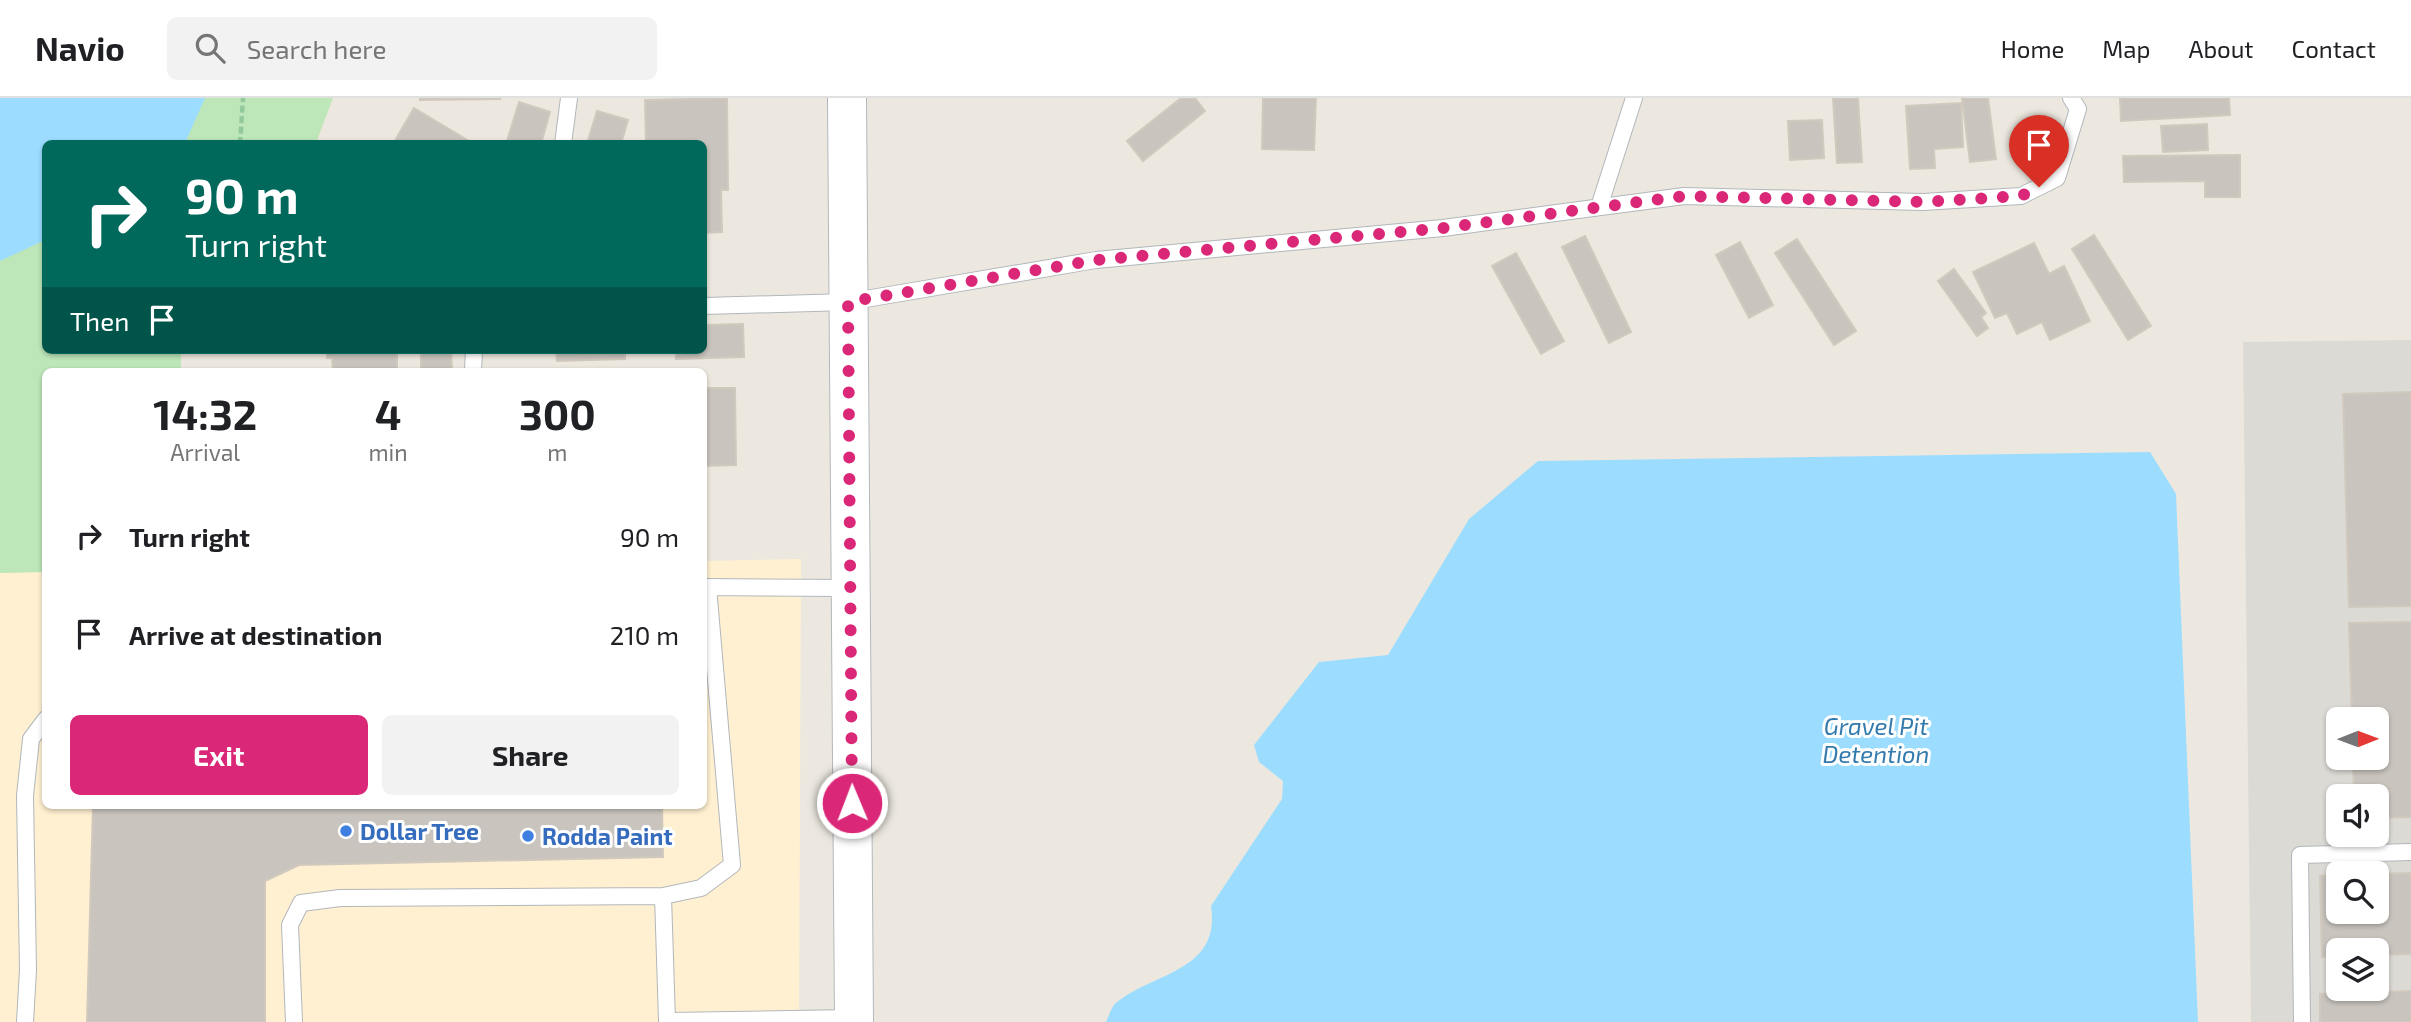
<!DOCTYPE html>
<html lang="en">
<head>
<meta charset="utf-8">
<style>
	:root { --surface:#fff; --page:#f2f2f2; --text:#202124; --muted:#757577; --line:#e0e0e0; --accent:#db2777 }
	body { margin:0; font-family:"Exo 2",sans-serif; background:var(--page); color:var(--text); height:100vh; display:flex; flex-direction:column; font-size:26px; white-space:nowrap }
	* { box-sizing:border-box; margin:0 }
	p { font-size:23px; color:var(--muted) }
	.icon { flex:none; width:38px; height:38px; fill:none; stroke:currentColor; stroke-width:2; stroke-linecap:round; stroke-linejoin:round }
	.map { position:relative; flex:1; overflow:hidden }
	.sheet { position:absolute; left:42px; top:270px; width:665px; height:441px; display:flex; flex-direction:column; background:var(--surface); border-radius:10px; box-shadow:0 2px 5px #0004 }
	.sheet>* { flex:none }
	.guide { position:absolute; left:42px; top:42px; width:665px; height:214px; border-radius:10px; box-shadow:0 2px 5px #0004; background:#00695c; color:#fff; overflow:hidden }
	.needle { width:46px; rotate:89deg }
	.controls { position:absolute; left:2326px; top:609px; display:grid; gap:14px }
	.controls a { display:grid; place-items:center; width:63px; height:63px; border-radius:10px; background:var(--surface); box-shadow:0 2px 5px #0004; font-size:35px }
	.pin { position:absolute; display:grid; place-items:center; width:60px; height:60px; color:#fff; margin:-72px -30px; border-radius:50% 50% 50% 0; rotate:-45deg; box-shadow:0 0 7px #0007 }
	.pin .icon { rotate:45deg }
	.me { position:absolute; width:77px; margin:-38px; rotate:359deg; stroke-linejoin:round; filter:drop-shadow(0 0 5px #0008) }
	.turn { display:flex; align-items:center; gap:24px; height:147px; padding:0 28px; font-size:32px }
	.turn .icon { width:91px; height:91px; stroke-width:2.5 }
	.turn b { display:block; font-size:49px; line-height:60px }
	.then { display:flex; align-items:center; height:66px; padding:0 28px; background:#0003; gap:14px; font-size:26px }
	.eta { display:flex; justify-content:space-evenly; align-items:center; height:119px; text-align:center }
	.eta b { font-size:42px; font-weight:700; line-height:49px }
	.cta { display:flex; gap:14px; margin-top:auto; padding:14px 28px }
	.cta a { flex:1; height:80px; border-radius:10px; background:var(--accent); color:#fff; font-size:28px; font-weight:700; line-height:80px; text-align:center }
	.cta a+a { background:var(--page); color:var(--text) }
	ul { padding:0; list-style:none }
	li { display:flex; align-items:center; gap:21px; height:98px; padding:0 28px }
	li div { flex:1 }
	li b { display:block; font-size:26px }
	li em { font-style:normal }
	header { display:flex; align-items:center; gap:42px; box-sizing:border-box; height:98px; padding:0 35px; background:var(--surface); border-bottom:2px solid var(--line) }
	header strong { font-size:33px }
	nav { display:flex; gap:38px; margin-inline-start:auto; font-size:24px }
	.search { width:490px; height:63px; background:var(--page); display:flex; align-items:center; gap:18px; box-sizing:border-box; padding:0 24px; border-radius:10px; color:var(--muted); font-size:26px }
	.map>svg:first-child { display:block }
</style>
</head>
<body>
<header>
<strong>Navio</strong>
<div class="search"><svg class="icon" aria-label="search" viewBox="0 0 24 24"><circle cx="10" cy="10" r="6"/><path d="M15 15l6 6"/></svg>Search here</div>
<nav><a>Home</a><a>Map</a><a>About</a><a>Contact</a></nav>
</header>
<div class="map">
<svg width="2411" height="924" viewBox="0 0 2411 924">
	<rect width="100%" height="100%" fill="#ece8df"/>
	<!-- commercial -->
	<path fill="#fff0d1" d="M801,461L799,924H0V475L45,474L46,707H704V463Z"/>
	<!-- industrial -->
	<path fill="#dcdad4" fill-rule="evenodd" d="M2411,242V924H2251L2243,244ZM2338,621H2376V660H2338ZM2338,698H2376V737H2338ZM2338,775H2376V814H2338ZM2338,852H2376V891H2338Z"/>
	<!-- green -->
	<path fill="#bde6b9" d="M0,0H333L316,45L46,46V252H181V273H46L45,474L0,475Z"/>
	<!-- water -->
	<path fill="#9cddff" d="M0,0H205L185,45L46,46L45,142L0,163Z
		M2150,354L2176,396L2198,924H1106C1109,918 1111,909 1116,905C1153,874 1221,874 1211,808L1282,701L1283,683L1259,664L1254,647L1319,564L1388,557L1469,421L1538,363Z"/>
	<!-- building -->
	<path fill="#c9c5be" stroke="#d1c9bd" stroke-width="2" d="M420,0H500V1L420,2Z
		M727,0L728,92H721L722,134L704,135V46H646L645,2Z
		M1181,0H1195L1205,13L1143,63L1127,43Z
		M1263,0H1316L1314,52L1262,51Z
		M1833,0H1858L1862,64L1837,65Z
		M1962,0H1988L1996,61L1970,64Z
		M2120,0H2229L2230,17L2121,23Z
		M519,4L550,14L541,46H506Z
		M1961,5L1963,49L1934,51L1935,70L1910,71L1906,8Z
		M414,10L474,46H393Z
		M597,13L628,22L621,46H587Z
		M1822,22L1824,60L1790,62L1788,23Z
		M2207,26L2208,52L2163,54L2161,28Z
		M2240,57V99H2205V83L2124,84L2123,58Z
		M2094,137L2151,228L2128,242L2072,151Z
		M1585,138L1631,234L1609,245L1562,149Z
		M1797,141L1856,233L1834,247L1775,155Z
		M1740,144L1773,207L1749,220L1716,157Z
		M2034,145L2049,176L2064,168L2090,223L2050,242L2042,224L2017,236L2007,215L1995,220L1973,174Z
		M1516,155L1564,243L1541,256L1492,168Z
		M1954,171L1986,215L1981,219L1988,230L1977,238L1938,183Z
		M743,226L744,259L676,261V252H704V227Z
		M327,252H397V273H333L332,260H327Z
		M421,252H451L452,273H421Z
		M556,252H625V261L557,263Z
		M704,290H735L736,367L704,368Z
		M2411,294V508L2349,509L2343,296Z
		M2411,524V719L2376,720V698H2354L2353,660H2376V621H2352L2349,525Z
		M93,707H662L663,759L299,767L265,783V924H87Z
		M2411,775V856L2376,857V852H2338V858L2322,859L2320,778L2338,777V814H2376V776Z
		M2411,893V924H2320V896Z"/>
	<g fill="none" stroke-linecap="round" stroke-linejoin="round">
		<!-- service casing -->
		<g stroke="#b2b7bb" stroke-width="18">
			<path id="service" d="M563,46L569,0
				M1599,109L1634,0
				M704,208L848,204L1096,162L1443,130L1684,98L1923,104L2021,98L2057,80L2078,11L2071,0
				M473,273L474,252
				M704,489L850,490
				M663,798L667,923L854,920
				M25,924L28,872L25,698L31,641L46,621
				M294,924L290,827L301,805L340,800L663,798L701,790L732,767L708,489
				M2302,924L2300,757L2411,754"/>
		</g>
		<!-- secondary casing -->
		<g stroke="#b3b8bd" stroke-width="40">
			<path id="secondary" d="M847,0L854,924"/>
		</g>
		<!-- path -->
		<path stroke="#92c89c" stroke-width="4.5" stroke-dasharray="7 3.5" stroke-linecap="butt" d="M240,46L243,0"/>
		<!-- service -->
		<use href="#service" stroke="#fff" stroke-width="16"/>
		<!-- secondary -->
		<use href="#secondary" stroke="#fff" stroke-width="38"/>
	</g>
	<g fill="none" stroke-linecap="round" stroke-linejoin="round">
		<!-- route -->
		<path stroke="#db2777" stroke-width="12" stroke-dasharray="0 21.6" d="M852,705L848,204L1096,162L1443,130L1684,98L1923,104L2021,98L2039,89"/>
	</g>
	<!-- markers -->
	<g fill="#3f7fe0" stroke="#fff" stroke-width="2.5">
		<circle cx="346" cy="733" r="7"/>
		<circle cx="528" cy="738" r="7"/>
	</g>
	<g text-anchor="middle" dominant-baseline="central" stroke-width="6" stroke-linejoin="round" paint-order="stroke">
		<!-- shop labels -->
		<g font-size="23" font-weight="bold" fill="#366cbe" stroke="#fff" text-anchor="start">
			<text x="360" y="733">Dollar Tree</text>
			<text x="542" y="738">Rodda Paint</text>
		</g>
		<!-- water labels -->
		<g font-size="24" font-style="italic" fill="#337aad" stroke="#fff">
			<text x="1876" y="627">Gravel Pit<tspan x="1876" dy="28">Detention</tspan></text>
		</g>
	</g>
</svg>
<div class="controls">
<a><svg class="needle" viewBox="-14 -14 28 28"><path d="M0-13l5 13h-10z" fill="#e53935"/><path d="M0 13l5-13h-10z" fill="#757577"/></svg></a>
<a><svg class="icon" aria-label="sound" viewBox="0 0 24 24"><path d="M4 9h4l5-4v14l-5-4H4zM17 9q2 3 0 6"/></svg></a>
<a><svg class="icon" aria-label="search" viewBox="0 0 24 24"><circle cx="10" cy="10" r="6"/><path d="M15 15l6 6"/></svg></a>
<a><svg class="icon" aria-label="layers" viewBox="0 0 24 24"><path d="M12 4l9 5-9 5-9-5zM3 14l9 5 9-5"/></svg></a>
</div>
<div class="pin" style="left:2039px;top:89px;background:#d93025"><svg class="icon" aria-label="arrive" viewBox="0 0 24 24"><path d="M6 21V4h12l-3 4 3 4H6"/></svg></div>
<svg class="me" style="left:852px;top:705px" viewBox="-20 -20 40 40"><circle r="17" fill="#db2777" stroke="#fff" stroke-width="3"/><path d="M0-11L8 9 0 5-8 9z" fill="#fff"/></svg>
<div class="guide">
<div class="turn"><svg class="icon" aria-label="right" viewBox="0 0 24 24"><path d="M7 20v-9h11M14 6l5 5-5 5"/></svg><div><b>90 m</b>Turn right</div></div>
<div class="then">Then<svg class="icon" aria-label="arrive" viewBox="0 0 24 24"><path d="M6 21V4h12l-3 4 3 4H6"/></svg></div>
</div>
<section class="sheet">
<div class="eta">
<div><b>14:32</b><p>Arrival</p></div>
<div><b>4</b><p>min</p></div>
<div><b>300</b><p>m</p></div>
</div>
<ul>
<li><svg class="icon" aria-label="right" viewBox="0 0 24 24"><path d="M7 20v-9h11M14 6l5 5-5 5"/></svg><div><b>Turn right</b></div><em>90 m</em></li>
<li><svg class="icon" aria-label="arrive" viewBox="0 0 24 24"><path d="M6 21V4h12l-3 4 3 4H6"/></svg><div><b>Arrive at destination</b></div><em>210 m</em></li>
</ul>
<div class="cta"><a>Exit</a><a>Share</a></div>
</section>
</div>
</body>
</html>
